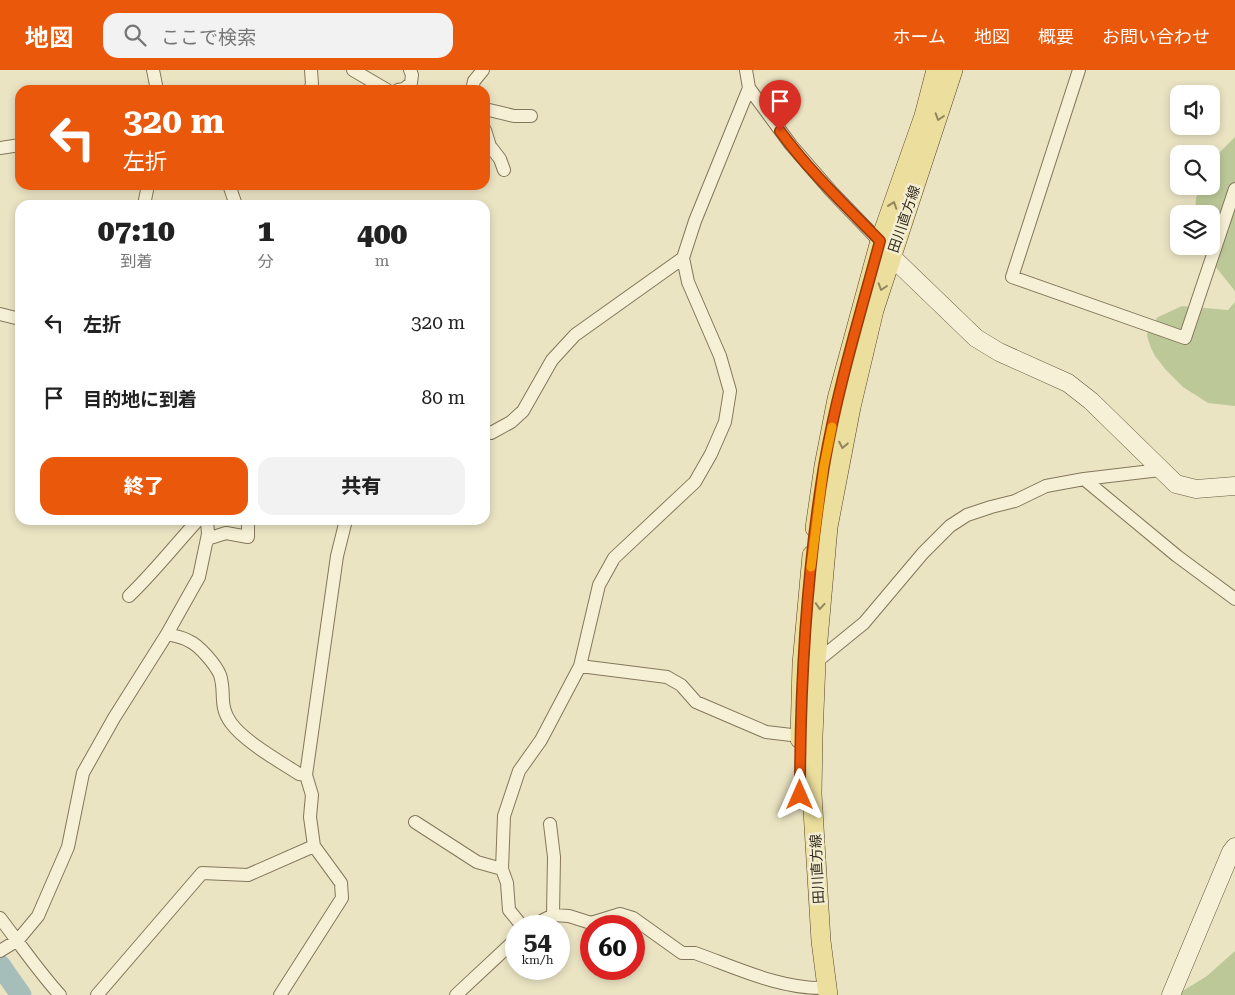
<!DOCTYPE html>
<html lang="ja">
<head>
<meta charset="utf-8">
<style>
	:root { --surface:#fff; --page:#f2f2f2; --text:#222; --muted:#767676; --accent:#ea580c }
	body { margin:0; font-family:"Roboto Serif","Noto Sans JP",serif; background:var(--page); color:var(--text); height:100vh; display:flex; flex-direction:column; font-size:19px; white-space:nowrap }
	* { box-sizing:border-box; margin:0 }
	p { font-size:16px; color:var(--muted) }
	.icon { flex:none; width:28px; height:28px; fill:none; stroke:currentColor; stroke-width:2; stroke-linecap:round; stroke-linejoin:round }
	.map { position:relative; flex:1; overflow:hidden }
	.sheet { position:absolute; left:15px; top:130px; width:475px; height:325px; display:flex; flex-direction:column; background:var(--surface); border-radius:15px; box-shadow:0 2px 8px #0003 }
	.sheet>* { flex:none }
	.top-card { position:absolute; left:15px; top:15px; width:475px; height:105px; border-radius:15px; box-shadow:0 2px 8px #0003; background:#ea580c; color:#fff; overflow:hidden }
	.controls { position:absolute; left:1170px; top:15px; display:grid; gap:10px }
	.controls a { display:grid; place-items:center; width:50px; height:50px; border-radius:10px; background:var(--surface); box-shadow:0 2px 8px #0003; font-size:25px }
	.speed { position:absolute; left:505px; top:845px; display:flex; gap:10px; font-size:25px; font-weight:700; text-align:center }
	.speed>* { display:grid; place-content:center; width:65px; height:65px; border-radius:50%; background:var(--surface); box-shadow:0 2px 8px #0003; line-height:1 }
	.speed small { font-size:12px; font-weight:400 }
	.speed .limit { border:8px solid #d22; background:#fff; color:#111 }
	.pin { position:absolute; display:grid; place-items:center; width:42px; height:42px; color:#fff; margin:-51px -21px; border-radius:50% 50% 50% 0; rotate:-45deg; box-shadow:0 0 5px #0007 }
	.pin .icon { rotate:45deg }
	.me { position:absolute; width:55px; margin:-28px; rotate:0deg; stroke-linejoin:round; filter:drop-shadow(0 0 4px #0008) }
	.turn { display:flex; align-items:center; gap:18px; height:105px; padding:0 25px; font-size:22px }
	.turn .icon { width:65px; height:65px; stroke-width:2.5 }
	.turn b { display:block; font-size:35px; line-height:42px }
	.eta { display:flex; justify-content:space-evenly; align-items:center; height:85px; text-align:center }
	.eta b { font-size:30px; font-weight:800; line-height:35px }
	.primary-button { display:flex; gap:10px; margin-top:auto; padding:10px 25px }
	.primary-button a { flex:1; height:58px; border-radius:15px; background:var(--accent); color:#fff; font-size:20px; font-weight:800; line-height:58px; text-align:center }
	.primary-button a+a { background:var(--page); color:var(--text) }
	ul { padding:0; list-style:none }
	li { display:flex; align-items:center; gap:15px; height:75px; padding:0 25px }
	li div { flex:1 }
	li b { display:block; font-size:19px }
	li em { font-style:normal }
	header { display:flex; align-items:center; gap:30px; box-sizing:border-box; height:70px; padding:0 25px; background:var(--accent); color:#fff }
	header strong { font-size:24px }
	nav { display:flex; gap:28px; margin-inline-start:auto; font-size:18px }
	.search { width:350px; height:45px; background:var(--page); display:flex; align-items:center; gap:12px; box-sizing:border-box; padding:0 18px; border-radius:15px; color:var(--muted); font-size:19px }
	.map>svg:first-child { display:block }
</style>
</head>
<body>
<header>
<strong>地図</strong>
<div class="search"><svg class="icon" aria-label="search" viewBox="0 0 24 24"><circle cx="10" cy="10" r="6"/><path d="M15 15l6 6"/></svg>ここで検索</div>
<nav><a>ホーム</a><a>地図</a><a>概要</a><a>お問い合わせ</a></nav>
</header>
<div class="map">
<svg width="1235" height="925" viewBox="0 0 1235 925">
	<rect width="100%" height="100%" fill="#ebe4c3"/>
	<!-- green -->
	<path fill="#bcc898" d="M1235,67V221L1215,196L1204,176H1211V144H1195L1196,128L1201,116H1211V96L1216,86Z
		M1235,232V336L1208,333L1183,317L1166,300L1155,286L1151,278L1147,266L1148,259L1158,247L1182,236L1228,240Z
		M1235,881V925H1176L1207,906Z"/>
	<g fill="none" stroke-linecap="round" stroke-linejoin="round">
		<!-- river -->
		<path stroke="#a5beba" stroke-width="21" d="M0,895L21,925"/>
		<!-- street casing -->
		<g stroke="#84765b" stroke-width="14">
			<path id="street" d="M153,0L157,20
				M353,0L387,20
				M746,0L749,18L791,75L831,121L883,175
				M1079,0L1012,207L1185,268L1235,119
				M310,20L312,14L311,0
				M398,20L404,19L411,13L412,5L410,0
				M472,20L474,11L483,0
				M485,39L514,46H531
				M485,60L490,76L500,89L504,100
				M0,78L20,75
				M229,115L236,135
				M144,135L148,115
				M0,244L20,249
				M485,363H491L511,352L523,341L552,290L575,265L683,188
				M1084,409L1177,486L1235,529
				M207,469L226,463L248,467V450
				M129,526C154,502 175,475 198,450
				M167,564C175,566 183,567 189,571C199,575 216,595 220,605C226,623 218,635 231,653C245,672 279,691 299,704L306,705
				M816,592L864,553L923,483L950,456L967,445L991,437L1015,431L1046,416L1084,409L1160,400
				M580,596L667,607L681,615L696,632L766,662L800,666H808
				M415,752L477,792L502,799
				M550,754L554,787L553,845
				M0,848C20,874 38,901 60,925
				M522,856L509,840L507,813L502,799L504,746L519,701L541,670L580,596L599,515L614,488L695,412L711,384L725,352L730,321L720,286L688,212L683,188L695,151L749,18
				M532,856L553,845L569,846L591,853L620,844L633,848L682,883H695C737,898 782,920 827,918
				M0,881L18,870L38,846L68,777L83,703L114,648L167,564L199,507L208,464L207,450
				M97,925L202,803L248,805L314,776
				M280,925L342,828L341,813L314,776L310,747L312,725L306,705L337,486L346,450
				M456,925L516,869"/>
		</g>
		<!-- secondary casing -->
		<g stroke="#66583e" stroke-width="19">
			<path id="secondary" d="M892,187L976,268L999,282L1068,313L1091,331L1176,414L1196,419L1235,416
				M1171,925L1231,782L1235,777"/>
		</g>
		<!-- primary casing -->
		<g stroke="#52442f" stroke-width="20">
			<path id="primary" d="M815,458L824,396L837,329L880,171L924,46L936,0
				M800,669L802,594L812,485
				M828,925L821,871L812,724L813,666L816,592L828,457L851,337L874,240L953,0"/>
		</g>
		<!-- street -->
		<use href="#street" stroke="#f6f1d6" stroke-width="12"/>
		<!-- secondary -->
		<use href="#secondary" stroke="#f6f1d6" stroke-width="18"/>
		<!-- primary -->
		<use href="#primary" stroke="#ecde9d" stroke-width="19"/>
	</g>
	<!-- one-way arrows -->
	<defs><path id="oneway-chevron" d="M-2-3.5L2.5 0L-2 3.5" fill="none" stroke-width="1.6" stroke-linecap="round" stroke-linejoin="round" transform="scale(1.25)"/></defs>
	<g stroke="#90855e">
		<use href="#oneway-chevron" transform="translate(939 47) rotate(108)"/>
		<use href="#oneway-chevron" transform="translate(893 135) rotate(-71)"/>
		<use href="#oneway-chevron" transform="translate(882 217) rotate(108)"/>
		<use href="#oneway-chevron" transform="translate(843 375) rotate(101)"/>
		<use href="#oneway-chevron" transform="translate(820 536) rotate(94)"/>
	</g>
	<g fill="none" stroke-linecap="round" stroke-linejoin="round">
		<!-- route casing -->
		<g stroke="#983908" stroke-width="12">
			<path id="route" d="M780,61C809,101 846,136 880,171C860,245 837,320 824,396C806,505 800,614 800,725"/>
		</g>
		<!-- route -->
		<use href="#route" stroke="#ea580c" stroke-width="9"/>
		<!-- slow -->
		<path stroke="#f59e0b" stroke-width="9" d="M811,497L824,396L832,357"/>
	</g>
	<g text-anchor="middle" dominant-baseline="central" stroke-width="5" stroke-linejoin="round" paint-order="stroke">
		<!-- street labels -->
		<g font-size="14" fill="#352c1e" stroke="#f3eed2">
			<text transform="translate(904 149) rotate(-71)">田川直方線</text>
			<text transform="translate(817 799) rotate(-93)">田川直方線</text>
		</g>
	</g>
</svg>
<div class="controls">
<a><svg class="icon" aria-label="sound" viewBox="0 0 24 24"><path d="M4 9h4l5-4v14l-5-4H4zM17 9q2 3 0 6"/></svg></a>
<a><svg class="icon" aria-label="search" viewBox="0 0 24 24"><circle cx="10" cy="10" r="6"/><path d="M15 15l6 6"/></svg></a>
<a><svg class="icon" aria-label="layers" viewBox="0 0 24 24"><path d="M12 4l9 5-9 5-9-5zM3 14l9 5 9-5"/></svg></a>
</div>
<div class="speed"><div>54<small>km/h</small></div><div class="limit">60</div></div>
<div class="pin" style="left:780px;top:61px;background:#d93025"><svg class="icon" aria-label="arrive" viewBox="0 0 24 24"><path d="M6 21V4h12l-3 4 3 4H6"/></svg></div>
<svg class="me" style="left:800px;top:725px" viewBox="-20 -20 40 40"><path d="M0-17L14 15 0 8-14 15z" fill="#ea580c" stroke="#fff" stroke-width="4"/></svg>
<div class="top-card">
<div class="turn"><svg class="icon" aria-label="left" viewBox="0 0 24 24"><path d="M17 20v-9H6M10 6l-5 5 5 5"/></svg><div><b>320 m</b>左折</div></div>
</div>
<section class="sheet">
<div class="eta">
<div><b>07:10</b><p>到着</p></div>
<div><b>1</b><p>分</p></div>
<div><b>400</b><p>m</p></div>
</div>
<ul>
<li><svg class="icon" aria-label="left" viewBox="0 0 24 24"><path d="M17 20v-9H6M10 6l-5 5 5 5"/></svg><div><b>左折</b></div><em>320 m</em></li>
<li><svg class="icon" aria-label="arrive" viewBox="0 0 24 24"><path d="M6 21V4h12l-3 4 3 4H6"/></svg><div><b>目的地に到着</b></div><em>80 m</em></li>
</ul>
<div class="primary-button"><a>終了</a><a>共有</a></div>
</section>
</div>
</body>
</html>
